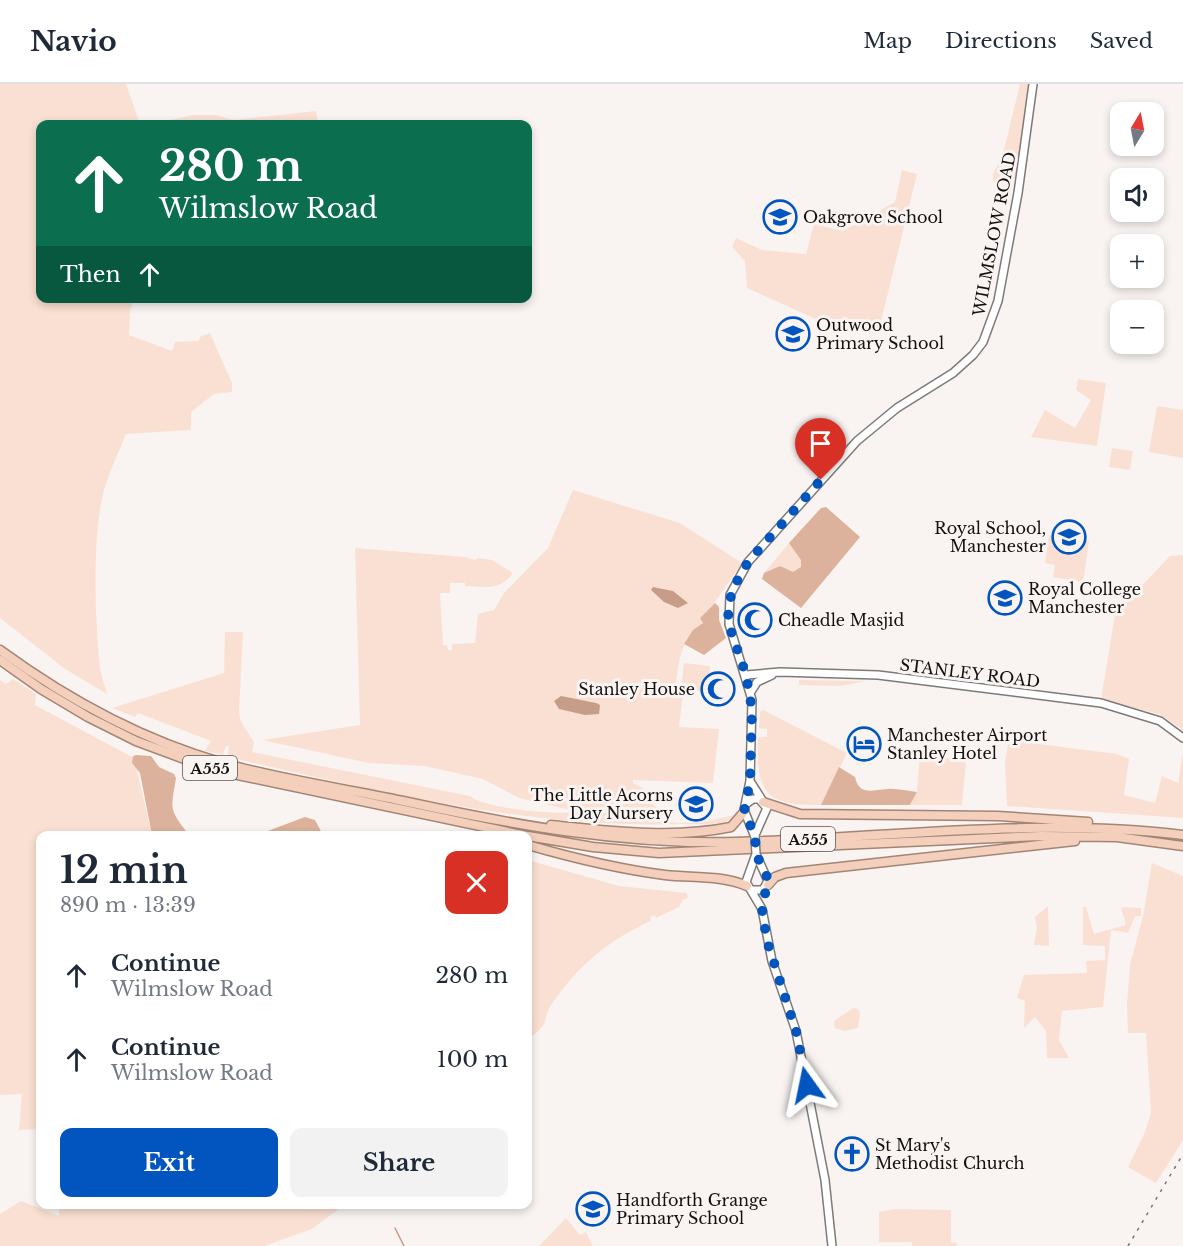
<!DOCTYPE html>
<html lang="en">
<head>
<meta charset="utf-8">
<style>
	:root { --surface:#fff; --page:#f2f2f3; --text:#1f2937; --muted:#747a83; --line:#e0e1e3; --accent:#0255be }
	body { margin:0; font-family:"Libre Baskerville",serif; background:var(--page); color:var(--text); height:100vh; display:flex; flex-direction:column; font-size:22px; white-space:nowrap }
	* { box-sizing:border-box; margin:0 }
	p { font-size:20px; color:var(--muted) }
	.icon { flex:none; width:33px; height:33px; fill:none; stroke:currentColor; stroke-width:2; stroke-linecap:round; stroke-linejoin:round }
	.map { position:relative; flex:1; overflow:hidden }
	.panel { position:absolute; left:36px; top:747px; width:496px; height:378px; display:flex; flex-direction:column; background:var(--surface); border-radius:12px; box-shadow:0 3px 9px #0003 }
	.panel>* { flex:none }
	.guide { position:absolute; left:36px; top:36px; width:496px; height:183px; border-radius:12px; box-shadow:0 3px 9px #0003; background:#0b6e4f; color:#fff; overflow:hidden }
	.needle { width:39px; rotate:10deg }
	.tools { position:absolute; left:1110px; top:18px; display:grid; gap:12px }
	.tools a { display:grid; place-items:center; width:54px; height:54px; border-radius:12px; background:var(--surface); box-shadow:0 3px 9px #0003; font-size:30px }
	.pin { position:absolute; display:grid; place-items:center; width:51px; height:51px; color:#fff; margin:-62px -26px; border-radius:50% 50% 50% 0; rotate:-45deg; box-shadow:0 0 6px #0007 }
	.pin .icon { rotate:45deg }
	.me { position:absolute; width:66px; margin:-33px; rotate:348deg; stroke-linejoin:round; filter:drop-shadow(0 0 4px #0008) }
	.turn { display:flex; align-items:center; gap:21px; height:126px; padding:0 24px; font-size:27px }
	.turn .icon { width:78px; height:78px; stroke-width:2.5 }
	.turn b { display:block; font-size:42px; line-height:51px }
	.then { display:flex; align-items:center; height:57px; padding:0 24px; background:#0003; gap:12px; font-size:22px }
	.round { display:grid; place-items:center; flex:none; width:63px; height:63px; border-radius:12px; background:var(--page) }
	.overview { display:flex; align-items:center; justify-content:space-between; height:102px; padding:0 24px }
	h1 { font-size:36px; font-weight:800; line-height:45px }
	.primary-button { display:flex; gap:12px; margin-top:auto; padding:12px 24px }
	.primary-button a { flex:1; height:69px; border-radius:12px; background:var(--accent); color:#fff; font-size:24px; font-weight:800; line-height:69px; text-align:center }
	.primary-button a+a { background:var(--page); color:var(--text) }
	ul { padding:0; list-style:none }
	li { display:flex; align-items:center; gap:18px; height:84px; padding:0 24px }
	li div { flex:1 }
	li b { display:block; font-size:22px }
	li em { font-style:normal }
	header { display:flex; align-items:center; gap:36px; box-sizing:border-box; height:84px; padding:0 30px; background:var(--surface); border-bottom:2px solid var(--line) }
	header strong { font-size:28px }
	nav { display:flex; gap:33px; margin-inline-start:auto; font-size:21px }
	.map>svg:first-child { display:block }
</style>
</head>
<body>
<header>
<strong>Navio</strong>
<nav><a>Map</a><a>Directions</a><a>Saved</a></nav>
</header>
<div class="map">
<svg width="1183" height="1162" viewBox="0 0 1183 1162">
	<rect width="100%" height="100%" fill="#f9f4f2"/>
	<!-- green -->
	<path fill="#fae0d2" d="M0,0H126L140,40H40V214L134,215L130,227L129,251L172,267L175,258L199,257L200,253L210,249L232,299V308L214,310L191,328V346L126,350C118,370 108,390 103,410C92,457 95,536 100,584C101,592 105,601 107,610L65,585L0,534Z
		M1020,0H1029L1016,92L1010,99L997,100L993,97V90L1003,70Z
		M316,27L318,40H152L194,31H215L234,36Z
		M902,86L917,90L878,250L818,236L747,204L745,177L732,163L736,154L762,166L806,170L814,140L843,147L895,118Z
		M1078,295L1106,299L1097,362L1031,353L1045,326L1075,344L1091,316L1076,306Z
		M1157,322L1183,326V374L1149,368Z
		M1112,364L1133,367L1130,386L1109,383Z
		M573,406L680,439L742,479L713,521L700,534L703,539C679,555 679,580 675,606L683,608L679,643L719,645L713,699L633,696V699L644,705L664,737C687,742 711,737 734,731L737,725L736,732C724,743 699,740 683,740C530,745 380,708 232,674L228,671L229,662H226L223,671L205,667L211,657L138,629L135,633L112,624L224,589L225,548H243L239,628L241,638L254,658L252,668L470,712C486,725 557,731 579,728L519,714L483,695L424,682L369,679L262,656L360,641L355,464L465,473L475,476L478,474L492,476L513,489C500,507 485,503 465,502V499H450V509H440L443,561H447L448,566H452V560L475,559L478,530L494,526L504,509L548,464Z
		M1049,451L1089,457L1083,498L1053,493L1055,481L1045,479Z
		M789,459L810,477L785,504L764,489Z
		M1183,471V646L1159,630L1101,616L1115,530L1170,472Z
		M684,579L710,582L707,608L681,605Z
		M13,595L36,610L35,621L134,674L152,751L40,752V1045L19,1046L22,1010L0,1011V596L6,600Z
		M799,596L866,597L841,602L799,601Z
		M763,626L847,669L821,721C764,722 756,707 758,653H767V645L759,644L760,628Z
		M1009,656L1117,670L1129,675L1124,711L1155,719L1162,692L1178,699L1183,668V734L1007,722L1005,678Z
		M920,667L966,679L962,721H910L917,708Z
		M528,776L619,802L687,809L688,814L683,816L679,823L656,834L655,831L650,833L651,837C609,856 580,880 553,918C540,937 553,938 528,955Z
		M1152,779L1183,792V1056L1156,1099L1128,1083L1145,1048L1151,1029L1146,949H1128L1127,920L1130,881L1143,832Z
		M1048,822L1049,862L1034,861L1037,844L1035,833Z
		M1083,823H1086L1094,850L1126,841L1121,823L1141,824V832H1135L1128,849L1111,846L1103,923L1062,927L1059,956L1069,974H1047L1046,947L1035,933L1024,944L1025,917L1017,914L1024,891L1087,889L1086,877L1105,876V862L1083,861Z
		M853,924L858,925L860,930L858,944L845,947L835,944L834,937Z
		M21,1117L59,1132L60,1120L344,1121L312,1145L264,1162H0V1130Z
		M895,1125L951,1126V1158L957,1159V1162H912V1158H879V1128Z
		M566,1134L580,1151L586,1148L593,1162H539Z"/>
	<!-- forest -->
	<path fill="#dcb29c" d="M826,423L860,453L801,524L762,495L764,489L780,482L793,488L801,483V476L789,459L821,424Z
		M715,519L719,523V536L726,554L704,571L684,560L693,546L703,539L700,534Z
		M136,671L151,672L159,683L174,690L176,694C171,726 168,724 189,751H152L140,689L132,679L133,672Z
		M839,683L855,693C859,712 872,706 887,705C896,704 907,707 917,708L910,721H821Z
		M305,733L315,736L323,751H257Z"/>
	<!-- water -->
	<path fill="#c69d88" d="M653,503L673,507L688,519L678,524L664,518L651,506Z
		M561,612L596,619L600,621L599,630L585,631L559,625L554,617Z"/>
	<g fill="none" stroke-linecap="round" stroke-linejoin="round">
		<!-- stream -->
		<path stroke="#c69d88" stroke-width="1.5" d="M395,1144L404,1162"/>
		<!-- secondary casing -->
		<g stroke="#7e7a78" stroke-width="10">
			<path id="secondary" d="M746,591L780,588L878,591L1101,619L1160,637L1183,654
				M750,609L757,598L772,591
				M750,697L762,716
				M746,720L753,715H759L767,724L755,751
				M755,753L744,726L750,697L752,616L729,540L730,511L748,478L857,357L897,324L953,289L973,271L983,258L998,217L1018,109L1033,0
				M756,770L746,798L762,825L772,877L796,947L825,1096L832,1162
				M751,806H763L768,797L756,770"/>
		</g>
		<!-- trunk casing -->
		<g stroke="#a38575" stroke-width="11">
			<path id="trunk" d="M0,566C67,615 142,656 223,679C282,696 343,704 403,717C514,741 622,761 736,758C885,754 1034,733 1183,751
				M0,576L41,605L88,633L136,657L214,686L527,752
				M763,718L800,730L998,732L1088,738
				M551,741C610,747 673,755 731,743L744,728
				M528,752L593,763L659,769L1041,752L1117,753L1183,762
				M528,761C573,774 618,785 665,791C692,794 722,791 747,802
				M768,801L775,793L786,789L1075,757"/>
		</g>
		<!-- secondary -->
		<use href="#secondary" stroke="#fff" stroke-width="7"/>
		<!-- trunk -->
		<use href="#trunk" stroke="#f4cfbc" stroke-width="8"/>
		<!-- rail -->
		<path stroke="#777473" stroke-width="1.5" stroke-dasharray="3 6" stroke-linecap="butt" d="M1128,1162L1183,1070"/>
		<!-- secondary-bridge casing -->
		<g stroke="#7e7a78" stroke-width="10" stroke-linecap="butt">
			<path id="secondary-bridge" d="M755,753L756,770"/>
		</g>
		<!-- secondary-bridge -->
		<use href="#secondary-bridge" stroke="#fff" stroke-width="7"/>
	</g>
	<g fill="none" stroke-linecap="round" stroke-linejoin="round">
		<!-- route -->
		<path stroke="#0255be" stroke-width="10" stroke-dasharray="0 18" d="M807,1001L796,947L767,857L762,825L768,795L756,770L755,751L744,728L750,697L752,625L746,591L731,547L728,529L732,506L748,478L821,396"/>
	</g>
	<!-- icons -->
	<defs>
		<g id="school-ring" transform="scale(1.725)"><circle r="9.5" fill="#f9f4f2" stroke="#0255be" stroke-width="1.5"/><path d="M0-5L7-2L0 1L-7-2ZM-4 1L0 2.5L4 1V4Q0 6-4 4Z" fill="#0255be"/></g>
		<g id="university-ring" transform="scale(1.725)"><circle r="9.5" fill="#f9f4f2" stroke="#0255be" stroke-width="1.5"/><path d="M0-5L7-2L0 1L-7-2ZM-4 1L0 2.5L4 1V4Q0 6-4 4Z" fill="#0255be"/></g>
		<g id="mosque-ring" transform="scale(1.725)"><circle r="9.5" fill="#f9f4f2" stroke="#0255be" stroke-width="1.5"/><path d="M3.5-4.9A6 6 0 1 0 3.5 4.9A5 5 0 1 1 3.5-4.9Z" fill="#0255be"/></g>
		<g id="hotel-ring" transform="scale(1.725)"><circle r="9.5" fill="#f9f4f2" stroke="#0255be" stroke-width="1.5"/><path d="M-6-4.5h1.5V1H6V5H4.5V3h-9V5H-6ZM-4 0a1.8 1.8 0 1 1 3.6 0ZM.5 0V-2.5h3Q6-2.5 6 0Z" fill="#0255be"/></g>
		<g id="church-ring" transform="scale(1.725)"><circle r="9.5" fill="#f9f4f2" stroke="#0255be" stroke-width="1.5"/><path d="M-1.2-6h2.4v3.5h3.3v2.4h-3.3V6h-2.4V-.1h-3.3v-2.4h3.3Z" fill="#0255be"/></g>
	</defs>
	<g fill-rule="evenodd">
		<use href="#school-ring" x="780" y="133"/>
		<use href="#school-ring" x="793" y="250"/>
		<use href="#school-ring" x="1069" y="453"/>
		<use href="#university-ring" x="1005" y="514"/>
		<use href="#mosque-ring" x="755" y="536"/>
		<use href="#mosque-ring" x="718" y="605"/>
		<use href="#hotel-ring" x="864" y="660"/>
		<use href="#school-ring" x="696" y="720"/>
		<use href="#church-ring" x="852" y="1070"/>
		<use href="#school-ring" x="593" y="1125"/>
	</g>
	<g text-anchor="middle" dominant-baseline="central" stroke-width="6" stroke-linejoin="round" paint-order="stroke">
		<!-- shield labels -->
		<g fill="#f9f4f2" stroke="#585554" stroke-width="1.5">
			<rect x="183" y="672" width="54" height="24" rx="4.5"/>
			<rect x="781" y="743" width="54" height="24" rx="4.5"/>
		</g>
		<g font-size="15" font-weight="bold" fill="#131110">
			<text x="210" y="684">A555</text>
			<text x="808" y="755">A555</text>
		</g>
		<!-- poi labels -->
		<g font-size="16" fill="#131110" stroke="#f9f4f2" text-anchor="start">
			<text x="803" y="133">Oakgrove School</text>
			<text x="816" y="241">Outwood<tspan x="816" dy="18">Primary School</tspan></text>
			<text x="1046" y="444" text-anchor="end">Royal School,<tspan x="1046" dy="18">Manchester</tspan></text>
			<text x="1028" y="505">Royal College<tspan x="1028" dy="18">Manchester</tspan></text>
			<text x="778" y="536">Cheadle Masjid</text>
			<text x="695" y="605" text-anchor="end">Stanley House</text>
			<text x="887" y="651">Manchester Airport<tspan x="887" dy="18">Stanley Hotel</tspan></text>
			<text x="673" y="711" text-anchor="end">The Little Acorns<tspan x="673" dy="18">Day Nursery</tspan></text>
			<text x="875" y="1061">St Mary's<tspan x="875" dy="18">Methodist Church</tspan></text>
			<text x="616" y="1116">Handforth Grange<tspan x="616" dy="18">Primary School</tspan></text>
		</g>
		<!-- street labels -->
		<g font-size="16" fill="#131110" stroke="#f9f4f2">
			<text transform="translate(994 150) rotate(-79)">WILMSLOW ROAD</text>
			<text transform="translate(970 589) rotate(7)">STANLEY ROAD</text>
		</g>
	</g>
</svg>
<div class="tools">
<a><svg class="needle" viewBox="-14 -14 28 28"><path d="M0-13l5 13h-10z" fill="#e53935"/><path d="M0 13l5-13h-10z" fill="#747a83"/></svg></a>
<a><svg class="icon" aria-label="sound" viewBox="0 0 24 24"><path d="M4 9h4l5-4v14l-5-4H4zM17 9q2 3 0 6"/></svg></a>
<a>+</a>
<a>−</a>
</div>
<div class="pin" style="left:821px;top:396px;background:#d93025"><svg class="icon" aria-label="arrive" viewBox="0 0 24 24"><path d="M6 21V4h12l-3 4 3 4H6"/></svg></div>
<svg class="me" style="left:807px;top:1001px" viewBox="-20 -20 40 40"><path d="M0-17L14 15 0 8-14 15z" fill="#0255be" stroke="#fff" stroke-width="4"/></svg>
<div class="guide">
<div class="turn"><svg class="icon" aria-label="ahead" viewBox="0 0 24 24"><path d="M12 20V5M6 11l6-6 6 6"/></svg><div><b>280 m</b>Wilmslow Road</div></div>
<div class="then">Then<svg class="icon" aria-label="ahead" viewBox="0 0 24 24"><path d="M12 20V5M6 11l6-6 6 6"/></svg></div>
</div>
<section class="panel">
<div class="overview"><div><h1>12 min</h1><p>890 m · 13:39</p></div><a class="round" style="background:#d93025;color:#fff"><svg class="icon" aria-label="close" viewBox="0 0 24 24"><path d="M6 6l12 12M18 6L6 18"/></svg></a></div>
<ul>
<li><svg class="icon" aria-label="ahead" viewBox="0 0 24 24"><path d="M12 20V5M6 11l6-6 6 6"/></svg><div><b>Continue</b><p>Wilmslow Road</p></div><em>280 m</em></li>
<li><svg class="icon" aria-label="ahead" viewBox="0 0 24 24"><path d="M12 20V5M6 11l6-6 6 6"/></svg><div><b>Continue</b><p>Wilmslow Road</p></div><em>100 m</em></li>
</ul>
<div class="primary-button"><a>Exit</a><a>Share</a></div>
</section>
</div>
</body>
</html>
